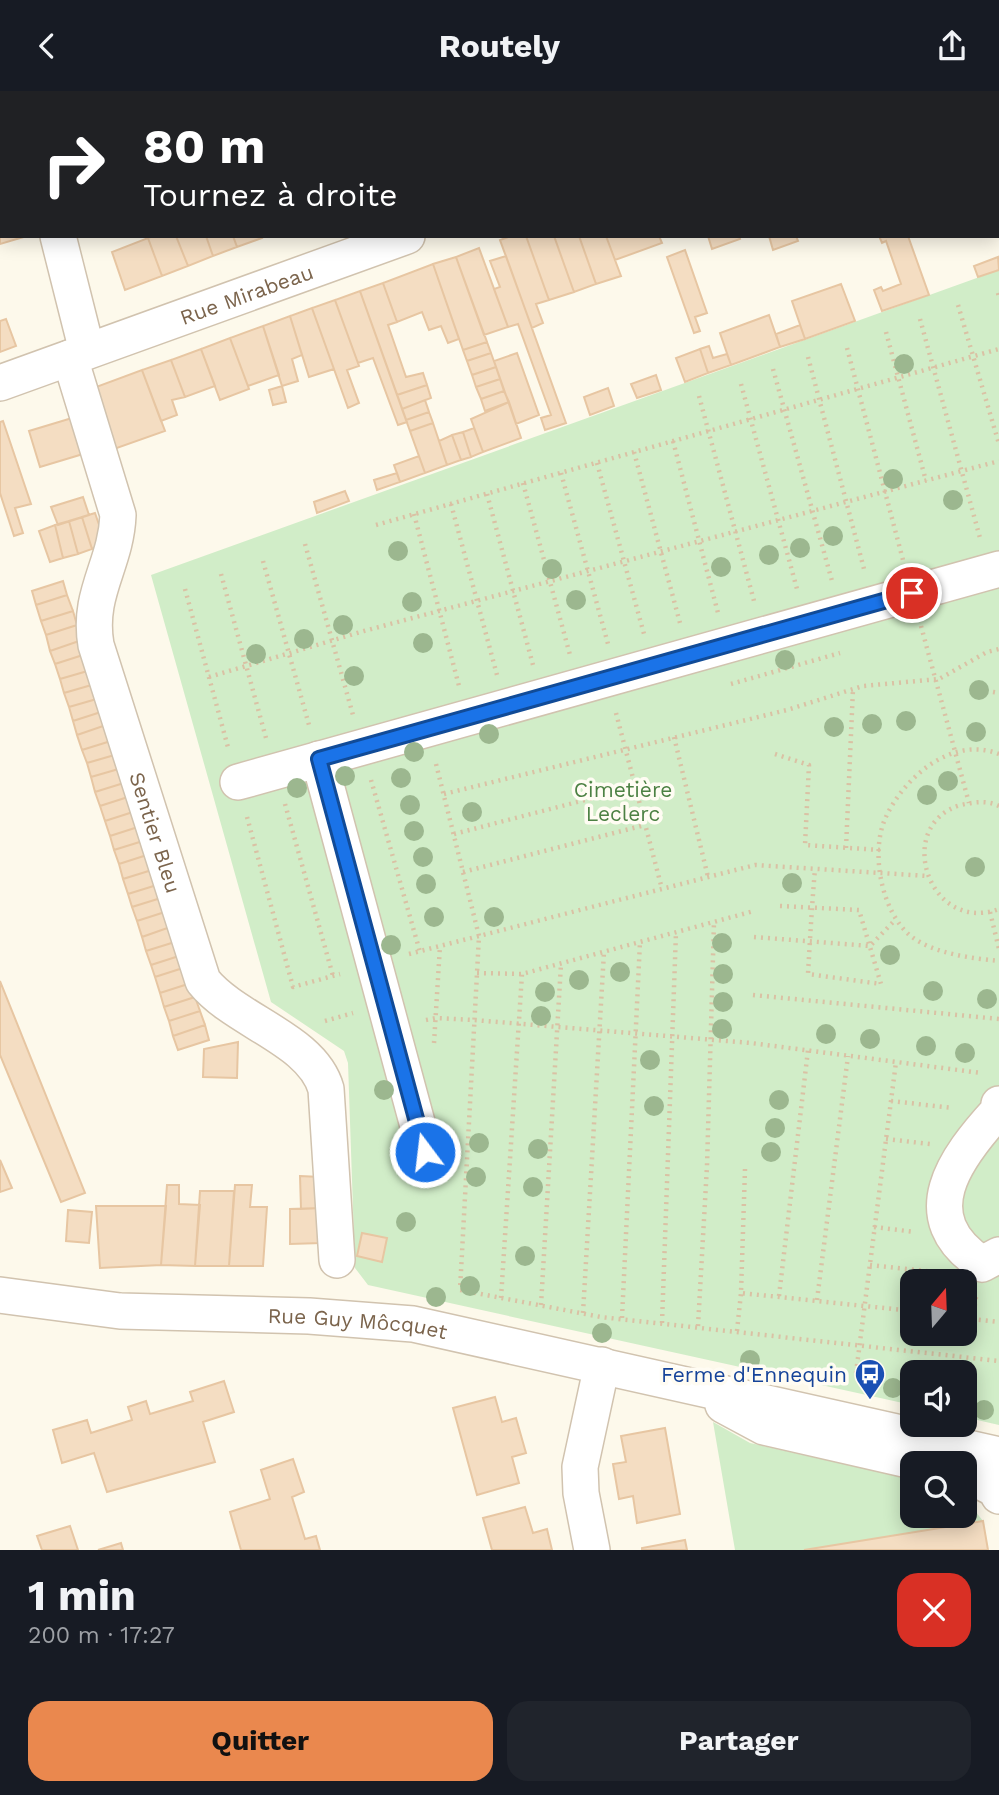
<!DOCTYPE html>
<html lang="fr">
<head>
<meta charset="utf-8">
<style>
	:root { --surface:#171b24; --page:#20242c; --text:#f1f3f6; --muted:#9ea1a6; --accent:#ea884e }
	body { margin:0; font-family:"Work Sans",sans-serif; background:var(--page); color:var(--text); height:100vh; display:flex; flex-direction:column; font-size:26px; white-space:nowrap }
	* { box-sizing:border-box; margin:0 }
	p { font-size:23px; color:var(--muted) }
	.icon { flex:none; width:38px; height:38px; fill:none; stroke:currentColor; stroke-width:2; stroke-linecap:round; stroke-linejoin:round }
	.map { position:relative; height:1459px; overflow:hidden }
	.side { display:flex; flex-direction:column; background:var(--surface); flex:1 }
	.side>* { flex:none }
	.top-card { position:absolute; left:0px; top:0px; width:999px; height:147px; box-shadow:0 4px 18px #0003; background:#202124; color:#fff; overflow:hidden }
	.needle { width:46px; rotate:19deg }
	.controls { position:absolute; left:900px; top:1178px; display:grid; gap:14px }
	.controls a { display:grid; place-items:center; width:77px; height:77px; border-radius:14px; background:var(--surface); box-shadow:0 4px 18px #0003; font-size:35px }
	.pin { position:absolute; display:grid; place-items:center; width:60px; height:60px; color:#fff; margin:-30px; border:4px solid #fff; border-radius:50%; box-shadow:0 2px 7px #0007 }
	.me { position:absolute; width:77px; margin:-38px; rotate:345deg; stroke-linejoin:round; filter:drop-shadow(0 0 5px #0008) }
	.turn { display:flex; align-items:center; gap:24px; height:147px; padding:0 28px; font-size:32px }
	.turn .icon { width:91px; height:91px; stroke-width:2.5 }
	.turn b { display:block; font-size:49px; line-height:60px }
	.round { display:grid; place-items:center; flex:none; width:74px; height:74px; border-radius:21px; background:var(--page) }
	.overview { display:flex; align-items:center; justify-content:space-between; height:119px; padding:0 28px }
	h1 { font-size:42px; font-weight:700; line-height:52px }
	.primary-button { display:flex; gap:14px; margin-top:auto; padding:14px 28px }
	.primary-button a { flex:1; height:80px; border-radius:21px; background:var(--accent); color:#111; font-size:28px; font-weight:700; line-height:80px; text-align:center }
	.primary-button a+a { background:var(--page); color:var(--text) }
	header { display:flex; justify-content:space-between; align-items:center; height:91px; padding:0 28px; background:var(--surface); font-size:32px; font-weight:700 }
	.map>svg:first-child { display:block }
</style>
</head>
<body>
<header><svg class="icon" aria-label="back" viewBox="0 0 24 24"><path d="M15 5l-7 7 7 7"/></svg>Routely<svg class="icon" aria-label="share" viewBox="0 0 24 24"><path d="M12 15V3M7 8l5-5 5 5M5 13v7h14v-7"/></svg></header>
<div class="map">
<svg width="999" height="1459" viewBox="0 0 999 1459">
	<rect width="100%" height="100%" fill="#fdf9eb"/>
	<!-- green -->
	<path fill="#d1edc8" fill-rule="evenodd" d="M999,179V1334L964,1326V1281H912V1314L368,1194L355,1177L348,972L344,960L271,911L151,484ZM912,1190H964V1242H912Z
		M713,1331L750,1352L912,1388V1424H964V1406L983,1430L804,1459H735Z"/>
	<!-- building -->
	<path fill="#f4ddc2" stroke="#e7c6a2" stroke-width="2" d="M70,0H132L133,2H71Z
		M574,0H618L619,2H574Z
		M0,42L2,49L0,91Z
		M0,91L2,145H27L0,153Z
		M153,145H176L188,175L162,185L148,147Z
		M176,145H206L213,165L188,175Z
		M206,145H233L237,156L213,165Z
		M233,145H261L262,147L237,156Z
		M511,145H526L549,209L536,213L543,232L532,237L500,149Z
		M526,145H554L574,201L549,209Z
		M554,145H579L596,193L574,201Z
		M579,145H606L621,185L596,193Z
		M606,145H659L662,152L615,169Z
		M708,145H739L740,148L712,158Z
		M769,145H796L798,150L773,159Z
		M879,145H908L929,204L882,220L874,199L881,196L883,200L901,193L886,150L882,152Z
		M148,147L162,185L125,199L112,161Z
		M479,157L508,236L484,244L456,166Z
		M685,159L707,222L695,226L700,240L694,242L667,166Z
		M506,165L566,332L545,339L541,327L551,324L518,233L508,236L494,198L500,196L490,170Z
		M456,166L487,251L463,259L433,173Z
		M998,166L999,179L978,186L974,175Z
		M433,173L459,248L448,252L441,235L429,239L422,221L397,231L383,192Z
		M383,192L397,231L388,234L406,286L423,282L427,294L397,304L360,200Z
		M841,193L855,230L805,248L792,210Z
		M360,200L407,331L398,334L373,267L358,272L335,209Z
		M335,209L359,275L347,279L359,312L348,317L312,217Z
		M312,217L334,278L309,286L290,225Z
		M769,224L780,256L731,274L720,242Z
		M290,225L302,264L292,268L298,290L282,295L263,235Z
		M6,228L16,255L0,261V230Z
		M800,234L805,248L780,256L776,243Z
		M263,235L279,284L248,295L230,247Z
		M230,247L249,298L220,309L201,258Z
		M487,251L491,262L467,270L463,259Z
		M709,255L713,267L727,263L731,274L708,282L700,258Z
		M201,258L215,295L185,306L171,269Z
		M700,258L708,282L685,291L676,267Z
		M491,262L496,276L472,284L467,270Z
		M517,262L539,324L516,333L494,270Z
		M171,269L185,306L172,309L177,324L161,330L142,279Z
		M496,276L500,288L476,296L472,284Z
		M142,279L165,340L114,358L96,296Z
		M656,284L661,299L637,307L631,293Z
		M500,288L504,300L481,308L476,296Z
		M427,294L431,307L402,318L397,304Z
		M282,295L286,311L273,314L269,299Z
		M608,297L614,315L590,324L584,306Z
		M504,300L509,311L485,320L481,308Z
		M425,309L429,321L406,329L402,318Z
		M509,311L521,347L483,361L471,328Z
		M429,321L433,332L410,340L406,329Z
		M72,327L83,363L40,376L29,340Z
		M3,330L31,413L15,417L23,442L14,445L0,402V331Z
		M433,332L447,374L425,382L410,340Z
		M474,337L483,361L471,366L463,341Z
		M463,341L471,366L461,369L452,344Z
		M452,344L461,369L447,374L439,350Z
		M419,365L425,382L400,391L394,374Z
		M397,382L400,391L377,399L374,389Z
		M345,400L349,410L317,422L314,411Z
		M83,406L89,424L58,434L51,416Z
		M95,422L106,454L92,458L82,426Z
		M82,426L92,458L78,463L69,430Z
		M69,430L78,463L63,467L55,434Z
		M55,434L63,467L50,471L39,440Z
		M63,490L67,504L36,514L32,500Z
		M67,504L73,520L41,530L36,514Z
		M73,520L77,534L46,544L41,530Z
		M77,534L82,549L50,560L46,544Z
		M82,549L86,563L55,573L50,560Z
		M86,563L91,579L60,588L55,573Z
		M91,579L95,593L64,602L60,588Z
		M95,593L100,607L69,616L64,602Z
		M100,607L104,620L73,630L69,616Z
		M104,620L109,633L77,644L73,630Z
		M109,633L114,649L82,659L77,644Z
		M114,649L118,663L87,672L82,659Z
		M118,663L122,677L91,686L87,672Z
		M122,677L127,691L95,701L91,686Z
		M127,691L131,705L100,715L95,701Z
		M131,705L136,720L105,730L100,715Z
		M136,720L141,735L110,745L105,730Z
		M141,735L146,749L114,759L110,745Z
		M146,749L150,763L119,773L114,759Z
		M150,763L155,778L123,788L119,773Z
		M155,778L160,793L128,803L123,788Z
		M160,793L164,806L132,816L128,803Z
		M164,806L168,820L137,830L132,816Z
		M168,820L173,835L142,846L137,830Z
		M173,835L178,850L146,860L142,846Z
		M178,850L182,864L151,874L146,860Z
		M182,864L186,876L155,886L151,874Z
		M186,876L191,892L160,902L155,886Z
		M0,890L85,1102L61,1111L0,964Z
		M191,892L195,906L164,916L160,902Z
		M195,906L200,920L169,930L164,916Z
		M200,920L205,934L173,945L169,930Z
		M205,934L209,949L178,959L173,945Z
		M238,951L237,987L203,986L204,958Z
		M0,1069L12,1097L0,1101Z
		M300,1085L320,1086L321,1117L301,1118Z
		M167,1094H179V1113L200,1114L195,1175L161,1174Z
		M235,1094H252L250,1116H267L263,1175H229Z
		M200,1100H234L229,1175H195Z
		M96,1115H166L161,1174L100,1177Z
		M321,1117V1152L290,1153V1118Z
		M68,1119L92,1121L89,1152L66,1150Z
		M362,1142L387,1147L382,1171L357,1165Z
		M224,1290L234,1321L203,1331L215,1371L107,1401L94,1362L62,1372L53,1339L87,1329L91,1342L132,1329L128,1316L146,1310L150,1323L193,1310L190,1301Z
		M495,1306L502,1331L516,1327L526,1362L512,1366L519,1392L477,1404L453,1317Z
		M665,1337L680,1423L637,1432L633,1405L619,1408L613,1373L626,1371L621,1345Z
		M293,1368L304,1401L292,1406L305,1448L316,1445L320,1459H241L230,1421L270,1408L261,1379Z
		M525,1416L533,1442L547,1438L552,1459H492L483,1427Z
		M983,1430L988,1459H804Z
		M70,1435L78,1459H42L37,1445Z
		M685,1449L687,1459H642V1457Z
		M121,1452L123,1459H98Z"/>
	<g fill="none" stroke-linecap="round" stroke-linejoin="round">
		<!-- minor casing -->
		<g stroke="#d1c3af" stroke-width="38">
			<g id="minor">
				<path d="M20,0L21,2"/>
				<path d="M640,0L641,2"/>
				<path d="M803,2L808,0"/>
				<path d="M58,145L87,260"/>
				<path id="s1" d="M70,267L118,424C116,474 87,502 96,554L203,890C236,931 312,948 326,998L337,1169"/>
				<path id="s2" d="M0,292L407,145"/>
				<path d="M319,668L425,1061"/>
				<path d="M238,691L999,478"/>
				<path d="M999,1013L998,1020C955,1067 911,1126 982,1173L999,1164"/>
				<path id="s3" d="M0,1204L120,1220L309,1225L413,1233L999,1364"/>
				<path d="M723,1314L764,1336L921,1372"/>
				<path d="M964,1382L995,1398L999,1405"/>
				<path d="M592,1459L581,1402L580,1376L602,1274"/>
			</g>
		</g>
		<!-- path -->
		<path stroke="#dac1a4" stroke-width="4.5" stroke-dasharray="2 5" stroke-linecap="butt" d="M998,202L999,206
			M958,214L999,353
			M920,228L980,447
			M886,241L926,390
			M847,257L903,469
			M808,266L864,478
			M773,278L832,490
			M741,293L797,498
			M699,305L754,510
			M673,350L718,522
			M634,361L680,532
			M597,372L644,543
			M561,382L608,553
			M523,392L570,564
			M487,403L533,574
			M451,413L497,584
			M414,423L459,595
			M376,434L999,258
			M305,453L353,624
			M263,470L309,634
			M221,483L266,647
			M185,498L229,660
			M921,535L969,712
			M209,586L364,540L999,370
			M731,593L840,562
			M993,601L999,602
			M616,622L662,798
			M674,646L708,786
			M775,663L809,674L805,754L880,759
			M999,663C952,644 903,687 885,728C870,763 882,823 912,846C935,863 971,867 999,870
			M436,673L479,845L460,1199L601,1226L999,1270
			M371,689L420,861
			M444,703L787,619L863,595L939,588L987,561L999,558
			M285,713L333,885
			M999,715C987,709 974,711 961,714C893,733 928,844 999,818
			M247,726L293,896L340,883
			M454,743L635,696
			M846,757L853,598
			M463,781L645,734
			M780,815L859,819L881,893L808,883C810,848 812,813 815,778
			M990,821L999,858
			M754,846L870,855L896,828
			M409,863L755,774L928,785
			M477,882L522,883L754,820
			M753,904L999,928
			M426,929L436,927L474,929L751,952L981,982
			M325,930L353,922
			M434,952L440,855
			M891,1010L953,1017
			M886,1048L930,1053
			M745,1078L741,1202L912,1220
			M874,1136L915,1141
			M870,1174L935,1181
			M779,1205L808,959
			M976,1206L973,1228L999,1231
			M501,1207L522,883
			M817,1209L848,965
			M541,1214L561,873
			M583,1222L604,861
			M964,1226L973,1228
			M622,1227L640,851
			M662,1232L676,841
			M698,1235L707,1075L714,831
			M737,1240L741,1202
			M856,1282L896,971"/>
		<!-- minor -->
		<use href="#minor" stroke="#fff" stroke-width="35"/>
	</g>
	<!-- trees -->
	<g fill="#9cb78f">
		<circle cx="904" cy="273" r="10"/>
		<circle cx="893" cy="388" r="10"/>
		<circle cx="953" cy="409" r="10"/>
		<circle cx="833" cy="445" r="10"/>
		<circle cx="800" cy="457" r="10"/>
		<circle cx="398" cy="460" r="10"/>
		<circle cx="769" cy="464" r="10"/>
		<circle cx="721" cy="476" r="10"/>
		<circle cx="552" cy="478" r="10"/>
		<circle cx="576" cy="509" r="10"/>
		<circle cx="412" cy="511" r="10"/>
		<circle cx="343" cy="534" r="10"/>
		<circle cx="304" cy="548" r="10"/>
		<circle cx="423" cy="552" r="10"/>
		<circle cx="256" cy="563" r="10"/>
		<circle cx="785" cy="569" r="10"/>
		<circle cx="354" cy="585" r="10"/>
		<circle cx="979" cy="599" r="10"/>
		<circle cx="906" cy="630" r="10"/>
		<circle cx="872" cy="633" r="10"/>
		<circle cx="834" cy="636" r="10"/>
		<circle cx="976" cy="641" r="10"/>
		<circle cx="489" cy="643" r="10"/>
		<circle cx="414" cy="661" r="10"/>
		<circle cx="345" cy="685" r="10"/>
		<circle cx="401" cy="687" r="10"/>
		<circle cx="948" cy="690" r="10"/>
		<circle cx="297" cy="697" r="10"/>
		<circle cx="927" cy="704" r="10"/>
		<circle cx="410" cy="714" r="10"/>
		<circle cx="472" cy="721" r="10"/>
		<circle cx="414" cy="740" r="10"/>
		<circle cx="423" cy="766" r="10"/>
		<circle cx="975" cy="776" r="10"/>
		<circle cx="792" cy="792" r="10"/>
		<circle cx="426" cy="793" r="10"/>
		<circle cx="434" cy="826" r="10"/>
		<circle cx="494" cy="826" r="10"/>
		<circle cx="722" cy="852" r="10"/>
		<circle cx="391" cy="854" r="10"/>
		<circle cx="890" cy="864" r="10"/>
		<circle cx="620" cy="881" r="10"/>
		<circle cx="723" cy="883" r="10"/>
		<circle cx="579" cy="889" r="10"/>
		<circle cx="933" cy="900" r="10"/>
		<circle cx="545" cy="901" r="10"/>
		<circle cx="987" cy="908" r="10"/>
		<circle cx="723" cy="911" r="10"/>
		<circle cx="541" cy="925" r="10"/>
		<circle cx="722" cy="938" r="10"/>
		<circle cx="826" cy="943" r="10"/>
		<circle cx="870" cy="948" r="10"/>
		<circle cx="926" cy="955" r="10"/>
		<circle cx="965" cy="962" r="10"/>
		<circle cx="650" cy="969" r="10"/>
		<circle cx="384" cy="999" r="10"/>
		<circle cx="779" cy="1009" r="10"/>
		<circle cx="654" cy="1015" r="10"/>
		<circle cx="775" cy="1037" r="10"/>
		<circle cx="479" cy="1052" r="10"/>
		<circle cx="538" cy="1058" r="10"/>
		<circle cx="771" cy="1061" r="10"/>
		<circle cx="403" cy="1063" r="10"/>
		<circle cx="476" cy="1086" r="10"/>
		<circle cx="533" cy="1096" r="10"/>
		<circle cx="406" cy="1131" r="10"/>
		<circle cx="525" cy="1165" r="10"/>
		<circle cx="470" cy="1195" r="10"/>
		<circle cx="436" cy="1206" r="10"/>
		<circle cx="602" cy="1242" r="10"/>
		<circle cx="750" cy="1269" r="10"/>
		<circle cx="893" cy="1297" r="10"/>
		<circle cx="984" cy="1319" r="10"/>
	</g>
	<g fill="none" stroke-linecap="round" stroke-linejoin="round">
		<!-- route casing -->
		<g stroke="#114b97" stroke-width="18">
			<path id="route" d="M425,1061L319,668L912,502"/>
		</g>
		<!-- route -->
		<use href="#route" stroke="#1a73e8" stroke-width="12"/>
	</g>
	<!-- icons -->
	<defs>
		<g id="bus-pin" transform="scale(1.575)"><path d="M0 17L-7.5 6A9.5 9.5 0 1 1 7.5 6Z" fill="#1a4fb4" stroke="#fffcf3"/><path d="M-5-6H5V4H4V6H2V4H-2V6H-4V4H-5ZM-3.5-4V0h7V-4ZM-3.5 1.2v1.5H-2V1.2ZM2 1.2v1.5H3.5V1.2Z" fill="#fff"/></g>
	</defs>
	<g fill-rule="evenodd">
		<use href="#bus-pin" x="870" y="1283"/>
	</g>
	<g text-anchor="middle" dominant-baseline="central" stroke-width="7" stroke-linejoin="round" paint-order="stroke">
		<!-- street labels -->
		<g font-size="21" fill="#7b644c" stroke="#fffcf3">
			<text stroke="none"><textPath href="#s2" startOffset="262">Rue Mirabeau</textPath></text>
			<text stroke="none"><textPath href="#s1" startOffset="494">Sentier Bleu</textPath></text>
			<text stroke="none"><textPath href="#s3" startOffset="359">Rue Guy Môcquet</textPath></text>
		</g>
		<!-- park labels -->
		<g font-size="21" fill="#4c8143" stroke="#fffcf3">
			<text x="623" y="698">Cimetière<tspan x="623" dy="24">Leclerc</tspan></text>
		</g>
		<!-- transit labels -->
		<g font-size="21" fill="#164399" stroke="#fffcf3" text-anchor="end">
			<text x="847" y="1283">Ferme d'Ennequin</text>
		</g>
	</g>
</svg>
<div class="controls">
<a><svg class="needle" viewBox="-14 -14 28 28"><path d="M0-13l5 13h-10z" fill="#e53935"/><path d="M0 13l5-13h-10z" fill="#9ea1a6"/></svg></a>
<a><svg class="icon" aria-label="sound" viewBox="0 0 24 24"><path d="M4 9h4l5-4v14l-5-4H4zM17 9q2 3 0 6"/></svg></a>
<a><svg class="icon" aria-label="search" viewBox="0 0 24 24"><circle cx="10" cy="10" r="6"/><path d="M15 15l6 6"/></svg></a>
</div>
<div class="pin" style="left:912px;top:502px;background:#d93025"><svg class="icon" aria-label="arrive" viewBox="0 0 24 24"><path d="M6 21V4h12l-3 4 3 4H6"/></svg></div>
<svg class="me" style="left:425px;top:1061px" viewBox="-20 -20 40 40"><circle r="17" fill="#1a73e8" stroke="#fff" stroke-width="3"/><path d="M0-11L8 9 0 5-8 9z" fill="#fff"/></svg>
<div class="top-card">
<div class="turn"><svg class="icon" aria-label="right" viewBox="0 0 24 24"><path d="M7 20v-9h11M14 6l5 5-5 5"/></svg><div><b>80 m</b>Tournez à droite</div></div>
</div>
</div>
<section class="side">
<div class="overview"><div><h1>1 min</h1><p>200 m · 17:27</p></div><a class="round" style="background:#d93025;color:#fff"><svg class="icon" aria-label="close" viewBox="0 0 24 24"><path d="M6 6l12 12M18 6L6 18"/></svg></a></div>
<div class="primary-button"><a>Quitter</a><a>Partager</a></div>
</section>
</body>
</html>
